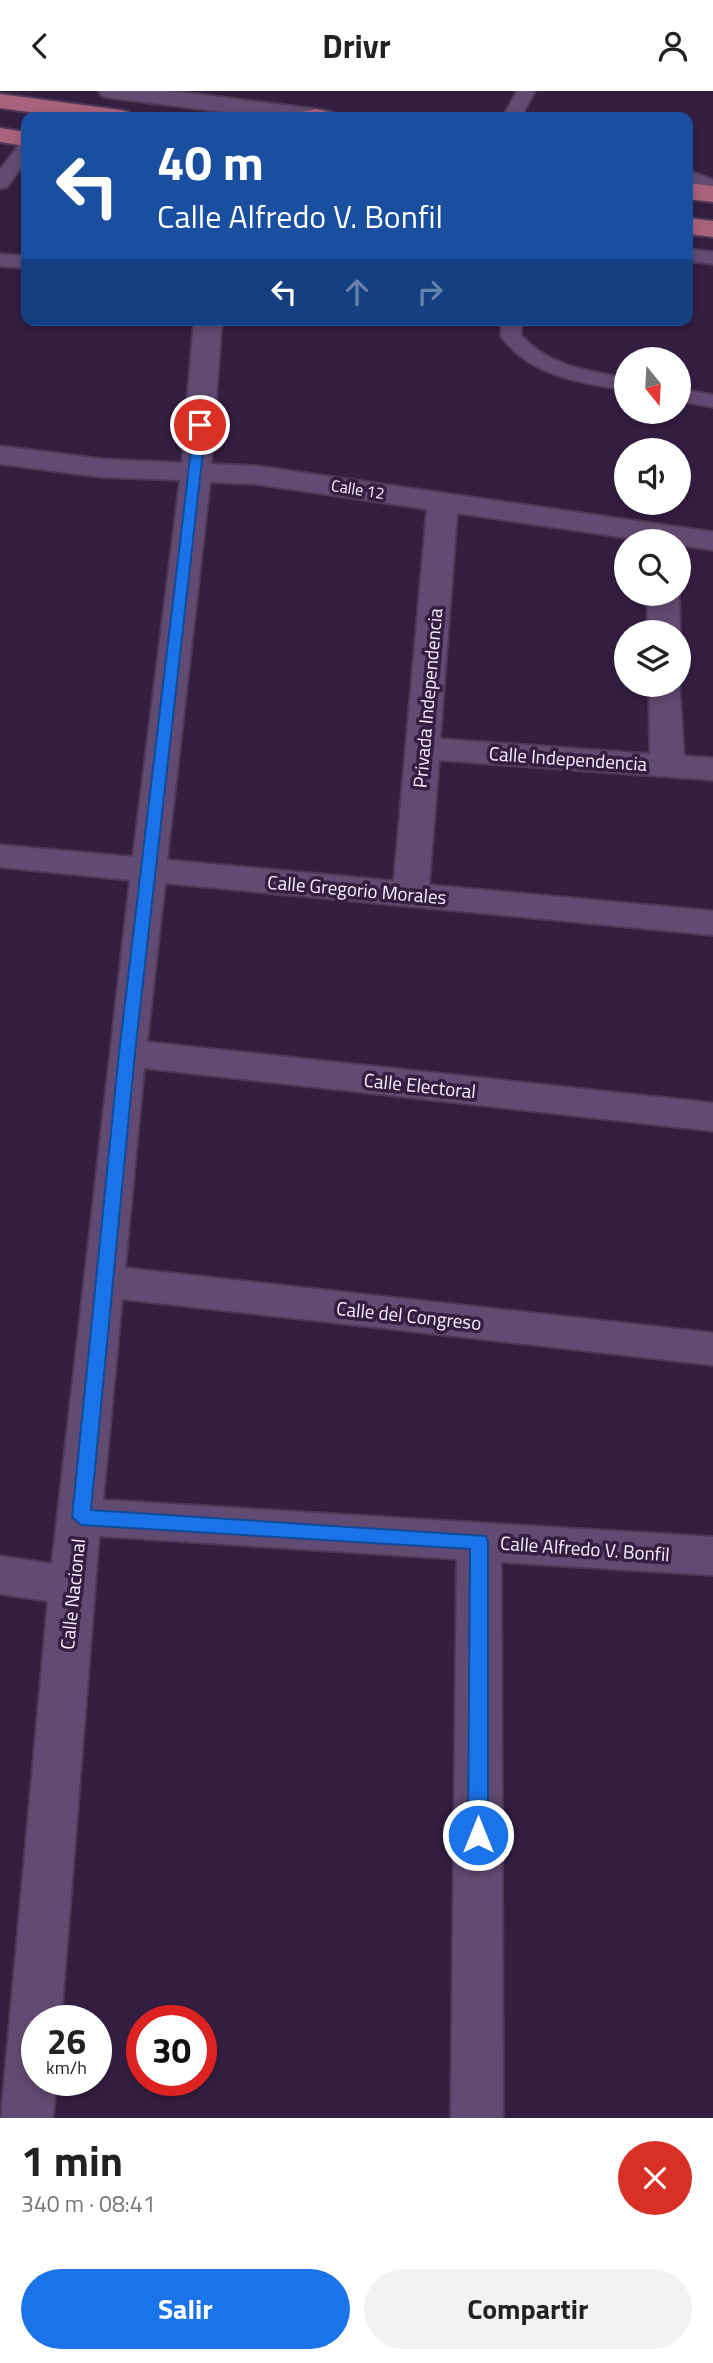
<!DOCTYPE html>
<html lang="es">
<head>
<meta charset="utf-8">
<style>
	:root { --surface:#fff; --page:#f2f2f2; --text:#222; --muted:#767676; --accent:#1a73e8 }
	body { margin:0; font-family:"Titillium Web",sans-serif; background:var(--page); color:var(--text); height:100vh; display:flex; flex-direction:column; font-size:26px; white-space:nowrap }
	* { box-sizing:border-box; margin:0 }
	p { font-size:23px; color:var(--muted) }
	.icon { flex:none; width:38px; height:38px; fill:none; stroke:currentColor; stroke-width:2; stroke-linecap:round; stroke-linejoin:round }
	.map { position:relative; height:2027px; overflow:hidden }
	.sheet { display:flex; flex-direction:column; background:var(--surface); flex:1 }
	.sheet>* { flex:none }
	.top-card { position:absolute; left:21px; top:21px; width:672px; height:214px; border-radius:14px; box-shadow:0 4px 10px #0003; background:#1a4fa0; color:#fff; overflow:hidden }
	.needle { width:46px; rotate:162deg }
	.fabs { position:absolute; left:614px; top:256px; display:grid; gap:14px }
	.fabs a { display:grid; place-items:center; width:77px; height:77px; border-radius:50%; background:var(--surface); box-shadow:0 4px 10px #0003; font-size:35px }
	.speed { position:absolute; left:21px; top:1914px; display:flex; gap:14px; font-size:35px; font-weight:700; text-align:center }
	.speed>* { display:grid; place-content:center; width:91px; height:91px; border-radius:50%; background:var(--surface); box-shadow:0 4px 10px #0003; line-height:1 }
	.speed small { font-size:18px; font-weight:400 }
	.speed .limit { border:10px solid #d22; background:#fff; color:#111 }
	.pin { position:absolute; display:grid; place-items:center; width:60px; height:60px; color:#fff; margin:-30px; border:4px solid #fff; border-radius:50%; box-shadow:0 2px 7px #0007 }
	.me { position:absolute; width:77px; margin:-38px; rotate:0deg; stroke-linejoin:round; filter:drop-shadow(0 0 5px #0008) }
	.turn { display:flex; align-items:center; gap:24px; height:147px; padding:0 21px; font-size:32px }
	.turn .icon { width:91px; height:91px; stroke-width:2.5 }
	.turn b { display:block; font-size:49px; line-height:60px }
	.lanes { display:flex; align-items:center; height:66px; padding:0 21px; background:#0003; justify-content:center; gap:35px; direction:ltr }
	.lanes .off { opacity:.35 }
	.round { display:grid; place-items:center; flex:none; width:74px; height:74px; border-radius:37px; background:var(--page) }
	.head { display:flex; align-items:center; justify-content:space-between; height:119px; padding:0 21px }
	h1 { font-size:42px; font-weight:700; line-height:52px }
	.primary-button { display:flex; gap:14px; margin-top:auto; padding:14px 21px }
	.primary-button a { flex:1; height:80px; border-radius:42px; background:var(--accent); color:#fff; font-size:28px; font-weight:700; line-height:80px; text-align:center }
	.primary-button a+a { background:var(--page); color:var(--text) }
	header { display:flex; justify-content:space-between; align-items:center; height:91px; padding:0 21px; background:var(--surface); font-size:32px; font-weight:700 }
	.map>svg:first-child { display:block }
</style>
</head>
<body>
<header><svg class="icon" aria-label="back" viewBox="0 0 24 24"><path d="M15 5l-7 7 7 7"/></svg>Drivr<svg class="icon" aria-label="person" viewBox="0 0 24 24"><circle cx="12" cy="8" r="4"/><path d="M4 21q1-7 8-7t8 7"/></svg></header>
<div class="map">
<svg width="713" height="2027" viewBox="0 0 713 2027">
	<rect width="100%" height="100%" fill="#341e42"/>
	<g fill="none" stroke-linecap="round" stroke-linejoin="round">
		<!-- service casing -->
		<g stroke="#4c3956" stroke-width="4">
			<path id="service" d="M517,0H535L521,26H503Z
				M26,51V69L7,96L0,98V79L20,52Z
				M688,158L713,161V173L688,170Z
				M0,163L26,165V177L0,175Z
				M502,229H522L521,244C548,275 588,280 626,287V299C581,292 529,285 501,245Z
				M679,298L713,304V316L679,310Z"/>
		</g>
		<!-- minor casing -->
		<g stroke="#4c3956" stroke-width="4">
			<path id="minor" d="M99,0H171L323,19L332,21L335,26H265L111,7L102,5Z
				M688,79L713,89V106L688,96Z
				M194,229H222L211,373L256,375L713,441V459L679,454V450H648L457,422L440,648L650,663L649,593H679V590L684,665L713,667V689L439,669L429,794L713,820V844L165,792L147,951L713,1012V1040L144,977L125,1177L713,1242V1274L122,1208L103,1409L713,1446V1484L501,1471L503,2027H451L457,1468L99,1445L61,1930H37V1990H56L53,2027H1L48,1510L0,1503V1465L52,1473L130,789L0,776V754L133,766L180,389L101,386L0,373V355L101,368L182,372ZM210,391L256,393L427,418L394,790L167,769Z
				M647,502H679L680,541L679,542L648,541Z"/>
		</g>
		<!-- primary casing -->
		<g stroke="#4c3956" stroke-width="4">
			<path id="primary" d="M0,3L120,19L129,21L132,26H66L0,17Z
				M316,18L325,20L328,25L299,26L302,21Z
				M0,37L26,41V55L0,51Z
				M688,92L713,95V111L688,108Z
				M688,127L713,130V146L688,143Z"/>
		</g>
		<!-- service -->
		<use href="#service" fill="#624b72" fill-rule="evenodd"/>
		<!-- minor -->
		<use href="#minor" fill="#624b72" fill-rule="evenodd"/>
		<!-- primary -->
		<use href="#primary" fill="#a8627b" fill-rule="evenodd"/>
	</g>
	<!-- route -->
	<path fill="#1a73e8" stroke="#114b97" stroke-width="2" d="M200,330L206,334L135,962L91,1419L486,1445L488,1451V1744L485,1750L478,1753L471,1750L468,1744L470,1458L81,1434L72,1426L119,962L194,334Z"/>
	<g text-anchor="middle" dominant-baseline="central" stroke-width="7" stroke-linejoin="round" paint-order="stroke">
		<!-- far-street labels -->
		<g font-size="16" fill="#f8f0fe" stroke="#341e42">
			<text transform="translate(358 398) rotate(9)">Calle 12</text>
		</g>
		<!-- street labels -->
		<g font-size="19" fill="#f8f0fe" stroke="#341e42">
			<text transform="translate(427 607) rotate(-85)">Privada Independencia</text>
			<text transform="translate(568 667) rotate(4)">Calle Independencia</text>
			<text transform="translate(357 798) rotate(5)">Calle Gregorio Morales</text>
			<text transform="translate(420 994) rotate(6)">Calle Electoral</text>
			<text transform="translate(409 1224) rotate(6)">Calle del Congreso</text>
			<text transform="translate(585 1457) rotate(4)">Calle Alfredo V. Bonfil</text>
			<text transform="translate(72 1503) rotate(-84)">Calle Nacional</text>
		</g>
	</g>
</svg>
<div class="fabs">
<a><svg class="needle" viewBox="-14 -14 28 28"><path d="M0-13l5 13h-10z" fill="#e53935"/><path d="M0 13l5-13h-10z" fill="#767676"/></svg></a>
<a><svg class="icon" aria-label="sound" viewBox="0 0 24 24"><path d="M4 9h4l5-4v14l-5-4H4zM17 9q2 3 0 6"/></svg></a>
<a><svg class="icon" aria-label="search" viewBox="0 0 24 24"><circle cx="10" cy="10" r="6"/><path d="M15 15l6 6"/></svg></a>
<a><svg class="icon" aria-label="layers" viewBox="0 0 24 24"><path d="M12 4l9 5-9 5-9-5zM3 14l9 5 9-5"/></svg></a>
</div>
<div class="speed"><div>26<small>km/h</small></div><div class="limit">30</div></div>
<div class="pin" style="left:200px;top:334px;background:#d93025"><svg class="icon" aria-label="arrive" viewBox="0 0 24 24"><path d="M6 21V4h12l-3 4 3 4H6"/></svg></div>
<svg class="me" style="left:478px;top:1744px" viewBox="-20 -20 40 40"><circle r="17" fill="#1a73e8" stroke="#fff" stroke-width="3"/><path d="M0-11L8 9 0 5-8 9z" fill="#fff"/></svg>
<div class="top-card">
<div class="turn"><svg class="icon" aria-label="left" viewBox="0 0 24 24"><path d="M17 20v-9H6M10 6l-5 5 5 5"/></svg><div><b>40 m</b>Calle Alfredo V. Bonfil</div></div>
<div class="lanes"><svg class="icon" aria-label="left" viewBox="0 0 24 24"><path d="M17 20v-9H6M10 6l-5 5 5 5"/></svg><svg class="icon off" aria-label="ahead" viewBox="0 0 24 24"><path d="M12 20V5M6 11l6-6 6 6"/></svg><svg class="icon off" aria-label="right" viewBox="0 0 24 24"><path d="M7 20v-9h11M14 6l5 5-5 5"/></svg></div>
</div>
</div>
<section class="sheet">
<div class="head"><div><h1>1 min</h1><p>340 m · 08:41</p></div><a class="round" style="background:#d93025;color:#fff"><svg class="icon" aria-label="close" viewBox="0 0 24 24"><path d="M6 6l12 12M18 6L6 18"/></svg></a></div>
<div class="primary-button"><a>Salir</a><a>Compartir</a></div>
</section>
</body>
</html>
